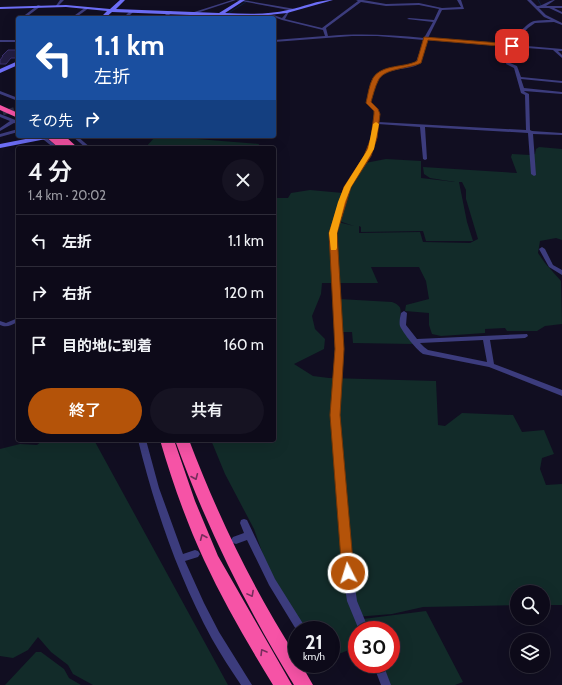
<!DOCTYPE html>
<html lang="ja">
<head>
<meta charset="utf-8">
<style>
	:root { --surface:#0d0a19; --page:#161322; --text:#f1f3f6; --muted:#9a9aa2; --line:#2d2b38; --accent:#b45309 }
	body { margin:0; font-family:Cabin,"Noto Sans JP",sans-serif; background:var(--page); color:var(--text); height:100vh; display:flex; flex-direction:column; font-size:15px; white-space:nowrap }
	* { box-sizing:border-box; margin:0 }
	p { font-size:13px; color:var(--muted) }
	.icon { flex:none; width:22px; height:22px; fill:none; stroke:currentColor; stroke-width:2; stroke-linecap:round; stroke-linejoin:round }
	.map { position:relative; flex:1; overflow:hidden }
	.sheet { position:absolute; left:16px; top:146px; width:260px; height:296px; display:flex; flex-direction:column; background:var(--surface); border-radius:4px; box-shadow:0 4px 16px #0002,0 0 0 1px var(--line) }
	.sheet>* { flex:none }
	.top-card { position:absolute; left:16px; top:16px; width:260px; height:122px; border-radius:4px; box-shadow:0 4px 16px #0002,0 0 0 1px var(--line); background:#1a4fa0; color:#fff; overflow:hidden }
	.fabs { position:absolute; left:510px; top:585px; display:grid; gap:8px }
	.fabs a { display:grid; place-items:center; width:40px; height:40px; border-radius:50%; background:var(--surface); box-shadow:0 4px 16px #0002,0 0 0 1px var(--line); font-size:20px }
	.speed { position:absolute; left:288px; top:621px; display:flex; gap:8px; font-size:20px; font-weight:700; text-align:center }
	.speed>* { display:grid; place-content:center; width:52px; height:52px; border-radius:50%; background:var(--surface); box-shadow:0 4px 16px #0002,0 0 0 1px var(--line); line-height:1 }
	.speed small { font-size:10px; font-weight:400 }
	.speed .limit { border:6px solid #d22; background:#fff; color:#111 }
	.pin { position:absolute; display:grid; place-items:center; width:34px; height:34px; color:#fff; margin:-17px; border-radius:8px; box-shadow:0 2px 6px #0006 }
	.me { position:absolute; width:44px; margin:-22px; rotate:355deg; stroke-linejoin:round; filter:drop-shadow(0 0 3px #0008) }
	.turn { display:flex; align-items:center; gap:14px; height:84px; padding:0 12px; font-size:18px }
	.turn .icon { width:52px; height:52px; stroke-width:2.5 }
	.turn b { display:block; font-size:28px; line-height:34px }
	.then { display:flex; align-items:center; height:38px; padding:0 12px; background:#0003; gap:8px; font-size:15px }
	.round { display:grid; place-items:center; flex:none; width:42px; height:42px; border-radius:21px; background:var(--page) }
	.overview { display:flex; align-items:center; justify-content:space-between; height:68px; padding:0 12px }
	h1 { font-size:24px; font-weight:600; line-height:30px }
	.cta { display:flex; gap:8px; margin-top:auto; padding:8px 12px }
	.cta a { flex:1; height:46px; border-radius:24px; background:var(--accent); color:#fff; font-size:16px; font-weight:600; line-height:46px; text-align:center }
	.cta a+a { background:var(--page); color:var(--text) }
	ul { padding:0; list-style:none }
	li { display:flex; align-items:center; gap:12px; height:52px; padding:0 12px; border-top:1px solid var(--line) }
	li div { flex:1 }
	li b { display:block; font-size:15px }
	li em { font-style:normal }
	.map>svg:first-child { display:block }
</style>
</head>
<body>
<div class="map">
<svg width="562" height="685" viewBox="0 0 562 685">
	<rect width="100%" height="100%" fill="#110e21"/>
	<!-- green -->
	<path fill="#122b29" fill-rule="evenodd" d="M160,136L259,144L258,148H145L155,137Z
		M539,147L562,149V240L556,238L540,241L538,253L545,263L561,281L562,324L545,326L537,331H507L505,328L485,329V333L441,336L432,334L429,325V313L405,311L406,305L429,299L426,281L419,267H371L378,283H322L321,294L312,316L315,329L325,339L324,349L294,364L313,376L329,378L436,381L438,425L445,426L462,413L513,415L522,432L544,430L554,454L542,458L540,469L546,485L562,484V605H543V592H517V605L423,607L392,614L355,617L359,630H357V644L354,648L331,657V630H301L267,566L254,529L225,474L211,440H274V198H288L291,193L310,190L343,193L334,221L354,226L339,221L349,190L365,163L386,159L421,161V178L455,182L430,178L424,174L423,167L517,173L511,157L512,154L530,155L535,154L536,149ZM459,182H462L466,190V199L478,239L470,243L423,242L420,232L359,233V226L361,227V232L423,231L426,241H473L467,222Z
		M339,299L392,302C407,308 397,313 401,324C404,331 410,337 414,344L353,343L352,332H341Z
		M43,440H94L228,685H93L73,674L68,665L51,652L38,637L28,650L13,658L0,656V449L20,444L37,445Z
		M426,611L463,682L455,685H390L381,664H391V630H367L363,619Z
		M36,652H41L64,669L69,678L81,685H5Z"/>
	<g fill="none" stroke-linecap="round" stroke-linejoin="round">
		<!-- stream-far1 -->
		<path stroke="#0c1f3c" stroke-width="1" d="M538,0L541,5
			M221,18L249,0"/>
		<!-- stream -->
		<path stroke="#0c1f3c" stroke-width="1.5" d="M67,139L71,136"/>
	</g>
	<!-- building -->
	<path fill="#221c41" stroke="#392f6c" d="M8,50H18V58H11L6,64H0V60L3,56H2Z"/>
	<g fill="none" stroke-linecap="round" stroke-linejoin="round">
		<!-- street-tunnel -->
		<path stroke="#2e2b42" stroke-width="4.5" stroke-dasharray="4.5 2.5" stroke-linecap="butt" d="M3,113L18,108"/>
		<!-- street -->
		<path fill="#3c3c7d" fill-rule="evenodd" d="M60,0H64L57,7H55Z
			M232,0H243L295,9L294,11L290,10L285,19L322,28L358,1L356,0H363L386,4L419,3L442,8L461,7L457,0H461L464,9L442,10L428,38L511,45C513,38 527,23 534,21C539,20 546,20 551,20L544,17L527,0H531L537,6C544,6 548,0 555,0L546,6H562V8H554L562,12V14L549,8H539L546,15L562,23V25L554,22L535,23L528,28L516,41L515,45L562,49V51H558L562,55V58L553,50L514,47L510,63L517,66L521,77L562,81V83L521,79L524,88L562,92V94L524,91L525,92L529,94L530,130L532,131L562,133V135L533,134L536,175L534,176L531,174L528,133L425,127L427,159L425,160L423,159L420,127L378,124L376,138L373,149L351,187L336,233L343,349L339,415L353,573L357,601L369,630H359L347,601L343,573L331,415L335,349L330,233L345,187L369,149L372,138L375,114L374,110L366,103C371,85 373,71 395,67C402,66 410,66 416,62L424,40L377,36H352L274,42V40L325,36L323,30L282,20L266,14L268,13L282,18L289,10L236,0L194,14L191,13ZM361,2L386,6L419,5L439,9L434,20L409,18L407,19L433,22L424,38C392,35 361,33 328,36L326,28ZM427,40L511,47L506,64L514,68L521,93L525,95L526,130L378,122C380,111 378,110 370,103C378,76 378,72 407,68C412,67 417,66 421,62Z
			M38,5L41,6L25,18H21Z
			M86,7L89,8L75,18H71Z
			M131,10L134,11L129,16L140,18H125V16Z
			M170,11L173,12L165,18H161Z
			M0,40H18V42H0Z
			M0,91L18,98V101L0,94Z
			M0,114L18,121V124L14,123L0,131V128L10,121L0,117Z
			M18,129V132L0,137V134Z
			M39,136H44L59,148H54Z
			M72,136H77L91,148H86Z
			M542,247L545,249L553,265L562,270V275L549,267L539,249Z
			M404,311L407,313L406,325L417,339L527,334L528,336L525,338L490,340L494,364L562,390V396L489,367L423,354C417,350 403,333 400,326C399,323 400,317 401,313ZM483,340L487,362L428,350L424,347L420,343Z
			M18,318V322C11,325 7,328 0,325V321L6,323Z
			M138,440H146L159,488L183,554L195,550L198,551L200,554L198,557L185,561L204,603L219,632L252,685H241C231,670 221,655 212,639C178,576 155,509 138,440Z
			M244,519L247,520L275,579L307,630H297V631L269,585L247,540L236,544L233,543L231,540L233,537L244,533L240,523L241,520Z
			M373,664H383L391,685H381Z"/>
		<!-- secondary -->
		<path fill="#6d6ef7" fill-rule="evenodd" d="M120,0H125L116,9L219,13L240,0H245L225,13C246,14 267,15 288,10C303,7 318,0 333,0L287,13L250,17L221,16L218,17L216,16L112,12L105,18H100L107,11L66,7L0,9V7L66,5L110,9Z
			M18,61V65L0,73V69Z
			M41,136H54L51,138L0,148V144Z"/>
		<!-- highway -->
		<path fill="#f653a6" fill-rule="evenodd" d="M0,105L18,113V118L0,110Z
			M56,136H65L78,148H69Z
			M160,440H174L195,501L218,556L292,685H273C248,644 224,603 204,560C186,521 172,481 160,440Z
			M175,440H189C218,516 253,589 297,657V664H301L313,685H294C246,607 206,526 175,440Z"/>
		<!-- highway-bridge -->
		<path stroke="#f653a6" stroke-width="8" d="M51,136L65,148"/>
	</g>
	<!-- one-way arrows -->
	<defs><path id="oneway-chevron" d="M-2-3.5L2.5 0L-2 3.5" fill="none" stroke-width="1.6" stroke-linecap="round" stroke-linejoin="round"/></defs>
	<g stroke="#782d5d">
		<use href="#oneway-chevron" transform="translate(195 477) rotate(67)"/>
		<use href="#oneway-chevron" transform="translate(203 537) rotate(-113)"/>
		<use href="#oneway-chevron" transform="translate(251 594) rotate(62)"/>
		<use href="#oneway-chevron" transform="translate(263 652) rotate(-121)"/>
	</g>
	<!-- route -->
	<path fill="#b45309" stroke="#753606" d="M424,37L512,44L515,46L512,47L428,40L421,63C409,69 383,68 378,81C375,87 373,95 371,102L378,109L380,114L377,138L371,156L351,187L337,233L344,349L340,415L354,573L352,577L348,578L344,577L342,573L330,415L335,349L329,233L344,187L364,156L371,138L374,114V111L366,103C368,95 369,85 373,78C382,64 404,68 417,61Z"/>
	<!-- slow -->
	<path fill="#f59e0b" d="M376,122L379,124L374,149L351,187L345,202L337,233V248L336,250H331L329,233L338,202L344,187L368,149L373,124Z"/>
</svg>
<div class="fabs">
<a><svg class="icon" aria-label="search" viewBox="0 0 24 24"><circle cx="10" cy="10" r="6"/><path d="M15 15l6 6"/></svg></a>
<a><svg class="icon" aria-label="layers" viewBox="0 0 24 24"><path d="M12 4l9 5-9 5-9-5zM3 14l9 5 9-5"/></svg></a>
</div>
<div class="speed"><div>21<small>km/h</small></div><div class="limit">30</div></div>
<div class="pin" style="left:512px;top:46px;background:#d93025"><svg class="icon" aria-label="arrive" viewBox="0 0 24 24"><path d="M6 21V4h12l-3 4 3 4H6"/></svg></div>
<svg class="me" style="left:348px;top:573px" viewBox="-20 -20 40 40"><circle r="17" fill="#b45309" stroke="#fff" stroke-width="3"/><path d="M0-11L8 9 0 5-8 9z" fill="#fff"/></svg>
<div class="top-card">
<div class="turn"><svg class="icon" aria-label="left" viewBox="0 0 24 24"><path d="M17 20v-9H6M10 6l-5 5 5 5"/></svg><div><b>1.1 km</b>左折</div></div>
<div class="then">その先<svg class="icon" aria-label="right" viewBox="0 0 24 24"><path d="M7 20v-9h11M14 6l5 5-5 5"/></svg></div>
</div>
<section class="sheet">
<div class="overview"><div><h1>4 分</h1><p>1.4 km · 20:02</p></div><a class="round"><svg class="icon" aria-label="close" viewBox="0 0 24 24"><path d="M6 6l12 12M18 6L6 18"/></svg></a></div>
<ul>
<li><svg class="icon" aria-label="left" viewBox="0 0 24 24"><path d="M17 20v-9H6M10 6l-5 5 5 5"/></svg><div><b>左折</b></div><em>1.1 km</em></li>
<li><svg class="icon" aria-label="right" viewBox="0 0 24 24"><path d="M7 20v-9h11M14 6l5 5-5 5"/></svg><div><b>右折</b></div><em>120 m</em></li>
<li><svg class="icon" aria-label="arrive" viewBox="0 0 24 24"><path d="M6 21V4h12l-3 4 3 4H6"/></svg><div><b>目的地に到着</b></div><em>160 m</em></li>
</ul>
<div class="cta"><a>終了</a><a>共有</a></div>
</section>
</div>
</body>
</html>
